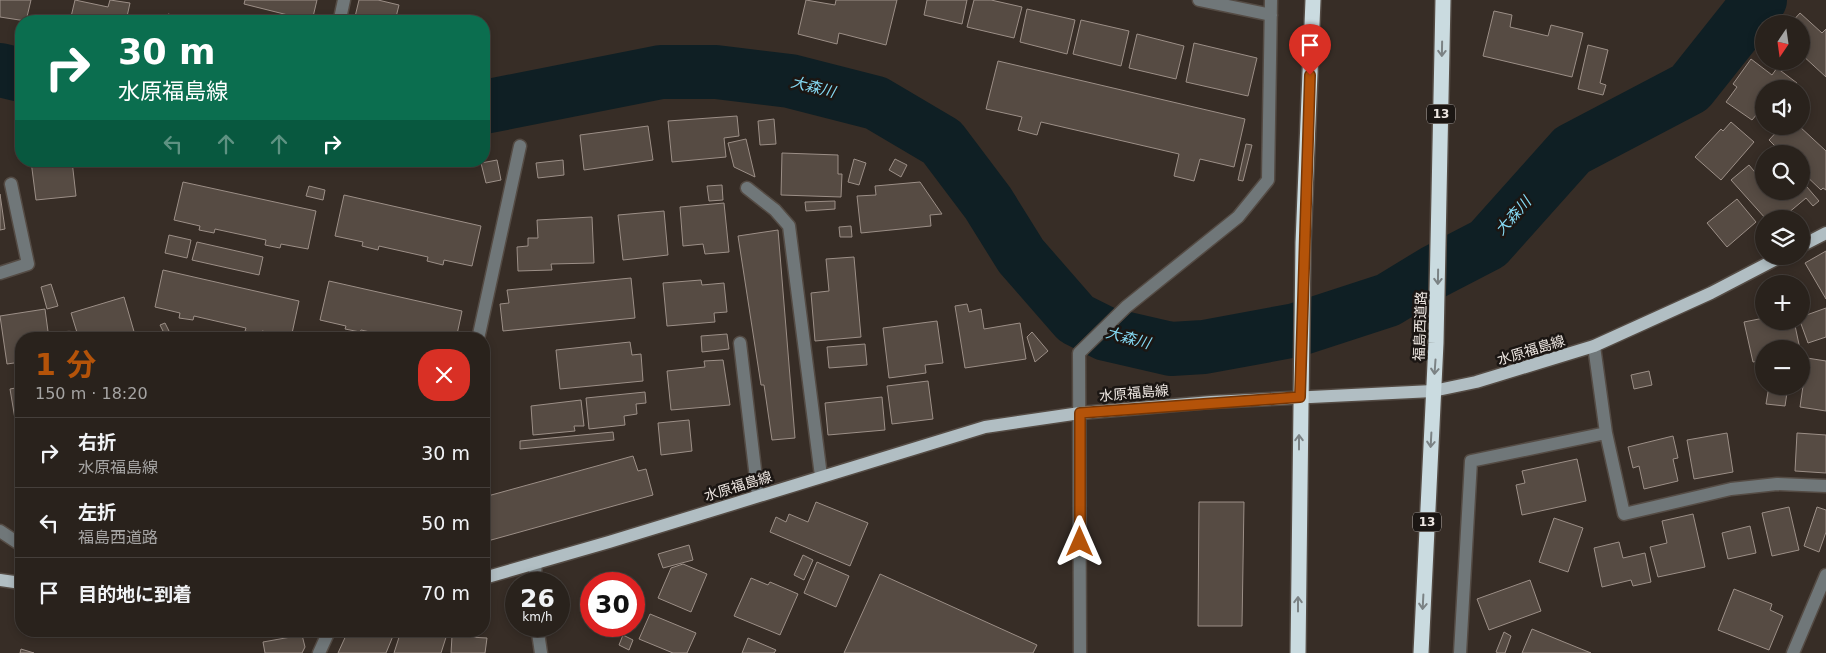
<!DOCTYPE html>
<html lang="ja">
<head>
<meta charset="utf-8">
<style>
	:root { --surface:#29221c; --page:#312a25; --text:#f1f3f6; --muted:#a5a4a3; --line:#453f3b; --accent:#b45309 }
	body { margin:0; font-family:"DejaVu Sans","Noto Sans JP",sans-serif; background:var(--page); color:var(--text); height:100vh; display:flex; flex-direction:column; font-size:19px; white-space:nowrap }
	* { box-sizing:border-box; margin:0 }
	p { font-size:16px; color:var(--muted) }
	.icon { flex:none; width:28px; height:28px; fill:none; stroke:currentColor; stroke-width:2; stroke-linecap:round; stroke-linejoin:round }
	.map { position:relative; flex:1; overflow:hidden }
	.panel { position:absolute; left:15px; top:332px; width:475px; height:305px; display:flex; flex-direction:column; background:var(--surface); border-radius:20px; box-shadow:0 2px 8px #0003,0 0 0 1px var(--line) }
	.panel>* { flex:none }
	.top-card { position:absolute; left:15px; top:15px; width:475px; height:152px; border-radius:20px; box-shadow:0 2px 8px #0003,0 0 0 1px var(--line); background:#0b6e4f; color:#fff; overflow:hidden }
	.needle { width:32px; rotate:193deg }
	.fabs { position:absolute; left:1755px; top:15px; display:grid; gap:10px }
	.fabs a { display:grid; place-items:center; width:55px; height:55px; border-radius:50%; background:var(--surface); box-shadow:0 2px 8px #0003,0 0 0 1px var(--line); font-size:25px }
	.speed { position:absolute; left:505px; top:572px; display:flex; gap:10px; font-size:25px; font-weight:700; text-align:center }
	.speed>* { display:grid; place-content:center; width:65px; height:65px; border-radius:50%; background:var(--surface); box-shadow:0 2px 8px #0003,0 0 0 1px var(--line); line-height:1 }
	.speed small { font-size:12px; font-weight:400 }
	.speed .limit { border:8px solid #d22; background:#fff; color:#111 }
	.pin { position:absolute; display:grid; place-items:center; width:42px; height:42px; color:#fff; margin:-51px -21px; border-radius:50% 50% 50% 0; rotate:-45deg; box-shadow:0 0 5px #0007 }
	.pin .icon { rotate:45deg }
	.me { position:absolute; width:55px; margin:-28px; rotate:0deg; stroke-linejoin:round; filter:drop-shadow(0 0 4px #0008) }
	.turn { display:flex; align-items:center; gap:18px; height:105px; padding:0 20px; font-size:22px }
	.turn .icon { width:65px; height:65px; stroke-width:2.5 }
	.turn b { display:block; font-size:35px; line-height:42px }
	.lanes { display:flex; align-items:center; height:48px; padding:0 20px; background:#0003; justify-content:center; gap:25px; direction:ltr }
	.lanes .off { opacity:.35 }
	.round { display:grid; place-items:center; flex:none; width:52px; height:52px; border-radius:20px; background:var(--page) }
	.summary { display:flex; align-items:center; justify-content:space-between; height:85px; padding:0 20px }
	h1 { font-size:30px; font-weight:700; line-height:38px; color:var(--accent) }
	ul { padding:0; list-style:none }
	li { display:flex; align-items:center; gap:15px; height:70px; padding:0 20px; border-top:1px solid var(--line) }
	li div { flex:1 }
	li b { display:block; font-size:19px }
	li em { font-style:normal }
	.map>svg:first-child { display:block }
</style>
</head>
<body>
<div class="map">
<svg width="1826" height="653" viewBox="0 0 1826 653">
	<rect width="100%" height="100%" fill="#372d26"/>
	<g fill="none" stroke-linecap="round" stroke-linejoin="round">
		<!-- river -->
		<path stroke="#0f1f24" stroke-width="54" d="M0,70L21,75
			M484,107L661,72H716L790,81L876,103L942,142L988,203L1021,256L1076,319L1106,334L1171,349L1204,347L1296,330L1388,300L1434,272L1488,244L1572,150L1690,88L1760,0"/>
	</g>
	<!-- building -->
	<path fill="#564b43" stroke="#9c8f87" d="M0,0H31L26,21L0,17Z
		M75,0L108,7L110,0L130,3L126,21H70Z
		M245,0H317L312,21L244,4Z
		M359,0H378L399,5L395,21H354Z
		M806,0L835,5L836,0H897L886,45L839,33L837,44L798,34Z
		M927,0H967L962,24L924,15Z
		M974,0H991L1022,7L1014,38L967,27Z
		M1027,9L1075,20L1067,54L1020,42Z
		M1494,11L1512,15L1510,27L1548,36L1551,25L1583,33L1572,77L1483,56Z
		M1800,13L1822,33L1826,29V77L1801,54V24H1790Z
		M168,14L194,21H166Z
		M1081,20L1129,31L1121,66L1073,54Z
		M1137,34L1184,46L1176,79L1129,68Z
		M1194,43L1257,58L1248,96L1186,82Z
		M1588,45L1608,50L1600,83L1606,85L1603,95L1578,89Z
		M1751,59L1772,75L1777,68L1797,83L1792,89H1764V119L1757,114L1752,120L1726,102L1737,87L1733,84Z
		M998,61L1245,119L1234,167L1200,159L1194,181L1174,176L1179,154L1041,122L1037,135L1018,130L1022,117L986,109Z
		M737,116L739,136L724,138L726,157L672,162L668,121Z
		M774,119L776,144L760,145L758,121Z
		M1731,122L1754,142L1721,180L1695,157L1721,129L1723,131Z
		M648,126L653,160L584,170L580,135Z
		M1782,126H1799L1826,151V190L1823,188L1821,190L1801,171V154H1783L1769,140Z
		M746,139L755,177L734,167L728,143Z
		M1246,144L1252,145L1243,181L1238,180Z
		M782,153L838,155V174H842L841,197L781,195Z
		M854,159L866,163L859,185L848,182Z
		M895,159L907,165L901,177L889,170Z
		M497,160L501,180L486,183L481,163Z
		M563,160L564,175L538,178L536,163Z
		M31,161H72L76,196L36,200Z
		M1749,165L1759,177L1764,173V191H1801V180L1819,201L1813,206L1806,198L1781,219H1766L1731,180Z
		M183,182L316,211L308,249L281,244L280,248L265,245L266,240L215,229L214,233L199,230L200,226L174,220Z
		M920,182L942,214L930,215L931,226L861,233L857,196L876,195L875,186Z
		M722,185L723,200L709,201L707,186Z
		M309,186L325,190L323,200L306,196Z
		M0,194L5,229L0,230Z
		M344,195L481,226L472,266L444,260L443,265L427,261L428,257L379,246L378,250L362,246L363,242L335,236Z
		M1737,199L1756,222L1727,247L1707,223Z
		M835,201V209L806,211L805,202Z
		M724,203L729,252L705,254L703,244L683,246L680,207Z
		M664,211L668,255L623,260L618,215Z
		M592,217L594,263L551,264L552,270L518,271L517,247L528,246V238H538L537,220Z
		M851,226L852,237H840L839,227Z
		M778,230L795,438L772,440L764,385H761L738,236Z
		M169,235L191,240L187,258L165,253Z
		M197,242L263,257L259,275L192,260Z
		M1826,251V299L1805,263Z
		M854,257L861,337L815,341L811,293L829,291L826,259Z
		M163,270L299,301L291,338L262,331L261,335L245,331L246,328L194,316L193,320L179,318L180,313L155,307Z
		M631,278L635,318L503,331L500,304L509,303L507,290Z
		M701,280L702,285L724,283L727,312L714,313L715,322L667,326L663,283Z
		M329,281L462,311L456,339H402L361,330L360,332L345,329L346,326L320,320Z
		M51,284L58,306L47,309L41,287Z
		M124,297L135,335L122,339H79L71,313Z
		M967,304L969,312L981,309L984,329L1020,323L1026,359L965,368L955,306Z
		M1826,308V337L1808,343L1800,321L1801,317Z
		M45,309L49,339H21V362L7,364L0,316Z
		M1764,318V321H1794L1800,349H1764V360L1753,362L1744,322Z
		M937,321L943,363L925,365L926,373L889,378L883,328Z
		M165,323L173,339H167L160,325Z
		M1032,332L1048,351L1035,362L1027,337Z
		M727,334L729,349L702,352L701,336Z
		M630,342L632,355L641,354L643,381L560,389L556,350Z
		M865,344L867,365L829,368L827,347Z
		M1807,358L1826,361V411L1800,407Z
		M723,360L730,405L671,410L667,371L705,367L704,361Z
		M1649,371L1652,385L1634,389L1631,375Z
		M928,381L933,419L892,424L887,386Z
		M1769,386H1788L1785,406L1766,404Z
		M21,387V448L20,449L10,389Z
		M645,392L646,403L636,404L637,414L624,416L625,425L589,429L586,398Z
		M882,397L885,430L828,435L825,403Z
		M581,400L584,426H574L575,431L533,435L531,406Z
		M689,420L692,451L661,455L658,423Z
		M613,432L614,440L520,449V441Z
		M1727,433L1733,472L1694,479L1687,440Z
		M1797,433L1826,435V473L1795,471Z
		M1673,436L1678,458L1673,459L1678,481L1644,489L1639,466L1633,468L1628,447Z
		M633,456L638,471L646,469L653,495L484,542V497Z
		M1577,459L1586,501L1522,515L1516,485L1525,483L1522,471Z
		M816,502L868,523L850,566L770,532L776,517L786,522L789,514L808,522Z
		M1199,502H1244L1242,626H1198Z
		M1789,507L1799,550L1772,556L1762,513Z
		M1817,507L1826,510V532L1819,552L1804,546Z
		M1693,514L1705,567L1658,577L1650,547L1667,543L1662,521Z
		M1554,518L1583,528L1568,572L1539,562Z
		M1750,526L1756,553L1728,559L1722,533Z
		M1619,542L1623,558L1645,553L1651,582L1633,586L1631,580L1602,587L1594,548Z
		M689,545L693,560L663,568L658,554Z
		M803,555L813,560L804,580L794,575Z
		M817,562L849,576L836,607L804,593Z
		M683,564L707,574L691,612L658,598L671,568Z
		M880,574L1037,645L1033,653H844Z
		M751,578L768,585L770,582L798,594L780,635L734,616Z
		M1530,580L1541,611L1489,630L1477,599Z
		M1734,589L1772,604L1770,610L1783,616L1769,650L1718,630Z
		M650,614L696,633L687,653H673L639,639Z
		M1532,629L1591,653H1522Z
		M348,631H395L386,653H338Z
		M401,631H448L441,653H394Z
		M1504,632L1511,636L1505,653H1498L1496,652Z
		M302,635L305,647L302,653H265L263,642Z
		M623,635L633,640L629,650L619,645Z
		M452,636L487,638L485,653H451Z
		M748,638L776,650L774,653H742Z
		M21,649L34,653H20Z"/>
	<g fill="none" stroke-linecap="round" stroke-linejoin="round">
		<!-- minor casing -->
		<g stroke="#544b44" stroke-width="15">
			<path id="minor" d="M1199,0L1271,15
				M341,14L344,0
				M747,188L775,210L789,226L821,476
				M0,273L28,264L11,184
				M69,338V339
				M478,339L520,146
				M740,343L758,495
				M1594,346L1606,433L1624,514L1731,489L1777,484L1826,486
				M0,531L21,545
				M534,584L536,563
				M537,626L541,653
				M319,653L329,631
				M1080,653L1079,353L1126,307L1238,217L1268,180L1271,0
				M1460,653L1471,461L1606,433
				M1793,653L1826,575"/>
		</g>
		<!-- major casing -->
		<g stroke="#544b44" stroke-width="15">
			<path id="major" d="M1801,246L1826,233
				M484,578L609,542L985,427L1080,413L1211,402L1433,391L1476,382L1594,346L1711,293L1782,256
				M0,580L21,583"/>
		</g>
		<!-- highway casing -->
		<g stroke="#544b44" stroke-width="18">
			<path id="highway" d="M1298,653L1303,243L1313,0
				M1421,653L1436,343L1443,0"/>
		</g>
		<!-- minor -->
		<use href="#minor" stroke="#707779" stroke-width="12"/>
		<!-- major -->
		<use href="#major" stroke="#b1bec3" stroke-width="12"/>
		<!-- highway -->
		<use href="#highway" stroke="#cadbe0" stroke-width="15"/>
	</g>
	<!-- one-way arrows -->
	<defs><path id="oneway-shaft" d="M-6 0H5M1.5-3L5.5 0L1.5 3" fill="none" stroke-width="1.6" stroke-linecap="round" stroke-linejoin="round" transform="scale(1.25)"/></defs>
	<g stroke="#7b8284">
		<use href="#oneway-shaft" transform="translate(1442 49) rotate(91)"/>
		<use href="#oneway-shaft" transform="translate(1438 277) rotate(91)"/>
		<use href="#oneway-shaft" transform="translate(1435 367) rotate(94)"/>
		<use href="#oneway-shaft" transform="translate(1431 440) rotate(93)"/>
		<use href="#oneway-shaft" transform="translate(1299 442) rotate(-90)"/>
		<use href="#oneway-shaft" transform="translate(1423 602) rotate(93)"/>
		<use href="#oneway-shaft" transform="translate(1298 604) rotate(-90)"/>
	</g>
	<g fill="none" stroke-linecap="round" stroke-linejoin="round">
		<!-- route casing -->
		<g stroke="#753606" stroke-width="12">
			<path id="route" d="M1080,542V413L1300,397L1310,75"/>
		</g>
		<!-- route -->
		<use href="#route" stroke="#b45309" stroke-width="9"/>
	</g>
	<g text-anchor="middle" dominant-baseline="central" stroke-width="5" stroke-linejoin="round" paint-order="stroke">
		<!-- shield labels -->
		<g fill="#1b1613" stroke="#afa8a4" stroke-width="1">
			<rect x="1427" y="104.5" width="28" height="19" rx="4"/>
			<rect x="1413" y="512.5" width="28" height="19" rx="4"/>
		</g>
		<g font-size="12" font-weight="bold" fill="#eee7e2">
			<text x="1441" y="114">13</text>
			<text x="1427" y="522">13</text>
		</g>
		<!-- street labels -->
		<g font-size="14" fill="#eee7e2" stroke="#1b1613">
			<text transform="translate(1420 326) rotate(-88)">福島西道路</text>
			<text transform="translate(1531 350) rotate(-17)">水原福島線</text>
			<text transform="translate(1134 393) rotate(-5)">水原福島線</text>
			<text transform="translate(738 486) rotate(-17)">水原福島線</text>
		</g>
		<!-- water labels -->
		<g font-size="15" font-style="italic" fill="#86daf4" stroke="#1b1613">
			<text transform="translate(813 87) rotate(14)">大森川</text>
			<text transform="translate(1513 216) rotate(-48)">大森川</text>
			<text transform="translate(1128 338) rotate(15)">大森川</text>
		</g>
	</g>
</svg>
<div class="fabs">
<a><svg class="needle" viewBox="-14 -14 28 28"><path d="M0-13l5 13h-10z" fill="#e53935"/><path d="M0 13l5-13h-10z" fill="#a5a4a3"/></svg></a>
<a><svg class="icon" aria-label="sound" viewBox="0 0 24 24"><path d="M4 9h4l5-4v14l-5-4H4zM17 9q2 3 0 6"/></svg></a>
<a><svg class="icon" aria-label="search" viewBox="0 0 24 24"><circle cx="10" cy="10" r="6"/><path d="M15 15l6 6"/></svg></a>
<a><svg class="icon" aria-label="layers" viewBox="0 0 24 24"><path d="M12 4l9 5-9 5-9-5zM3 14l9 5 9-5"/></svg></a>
<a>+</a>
<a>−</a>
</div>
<div class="speed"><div>26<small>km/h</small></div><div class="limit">30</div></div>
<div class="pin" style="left:1310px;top:75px;background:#d93025"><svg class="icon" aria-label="arrive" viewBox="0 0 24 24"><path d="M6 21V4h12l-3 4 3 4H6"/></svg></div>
<svg class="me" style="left:1080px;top:542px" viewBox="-20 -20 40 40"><path d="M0-17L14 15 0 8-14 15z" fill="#b45309" stroke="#fff" stroke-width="4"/></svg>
<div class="top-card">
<div class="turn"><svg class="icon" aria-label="right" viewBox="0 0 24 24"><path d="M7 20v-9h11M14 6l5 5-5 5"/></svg><div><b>30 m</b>水原福島線</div></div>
<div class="lanes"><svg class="icon off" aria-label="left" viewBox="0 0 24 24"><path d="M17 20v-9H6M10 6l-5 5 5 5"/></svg><svg class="icon off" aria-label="ahead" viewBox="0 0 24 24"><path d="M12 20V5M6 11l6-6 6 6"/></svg><svg class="icon off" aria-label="ahead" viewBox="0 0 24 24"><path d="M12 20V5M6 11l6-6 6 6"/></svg><svg class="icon" aria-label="right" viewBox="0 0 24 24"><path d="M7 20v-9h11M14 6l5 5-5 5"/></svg></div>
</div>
<section class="panel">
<div class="summary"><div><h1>1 分</h1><p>150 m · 18:20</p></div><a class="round" style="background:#d93025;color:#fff"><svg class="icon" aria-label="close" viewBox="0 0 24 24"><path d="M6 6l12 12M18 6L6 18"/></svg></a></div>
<ul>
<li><svg class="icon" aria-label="right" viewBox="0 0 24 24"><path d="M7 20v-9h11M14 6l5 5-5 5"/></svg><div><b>右折</b><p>水原福島線</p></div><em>30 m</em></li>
<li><svg class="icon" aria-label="left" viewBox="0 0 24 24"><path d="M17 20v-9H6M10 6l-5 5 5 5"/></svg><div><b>左折</b><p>福島西道路</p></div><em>50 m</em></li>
<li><svg class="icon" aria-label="arrive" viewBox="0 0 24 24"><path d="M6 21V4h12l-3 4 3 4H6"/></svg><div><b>目的地に到着</b></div><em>70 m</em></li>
</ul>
</section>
</div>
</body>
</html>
